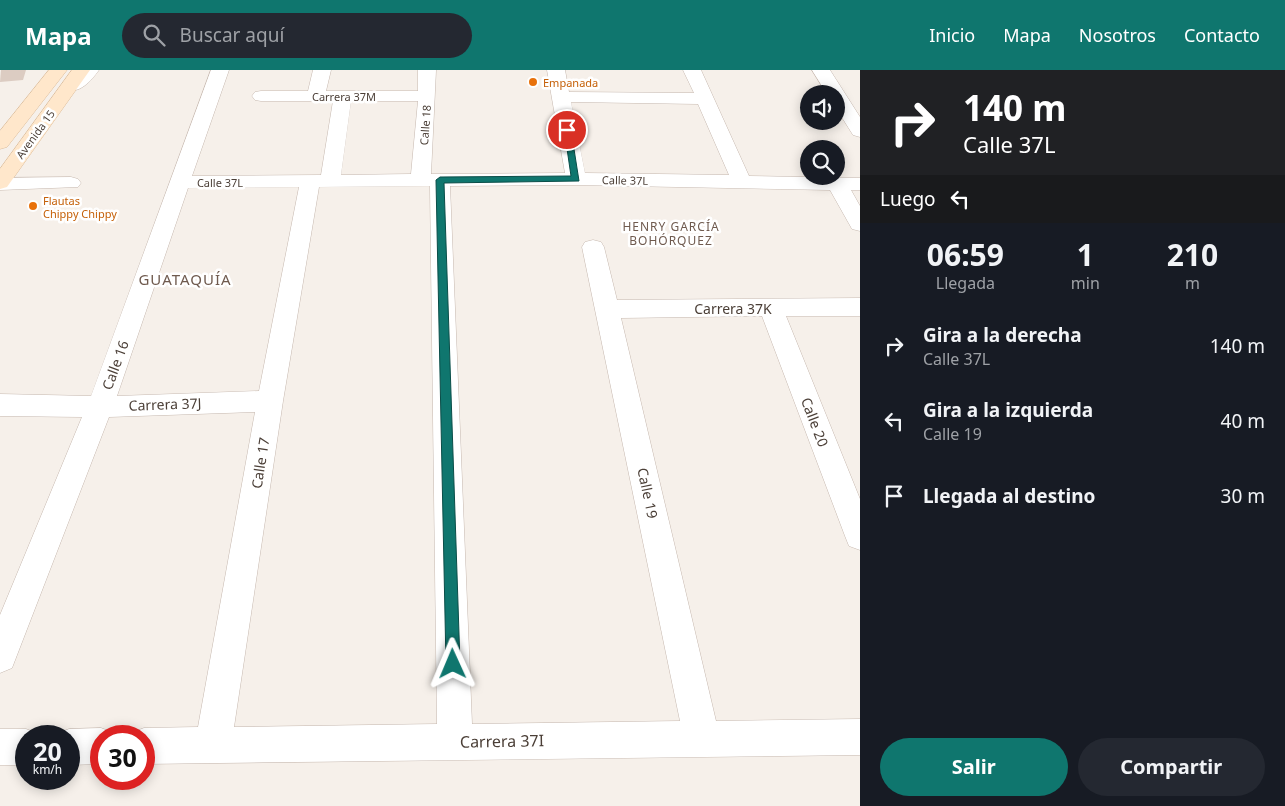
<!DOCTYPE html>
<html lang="es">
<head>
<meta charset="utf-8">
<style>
	:root { --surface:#171b24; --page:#242831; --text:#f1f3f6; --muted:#9ea1a6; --accent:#0f766e }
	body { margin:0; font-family:"Noto Sans",sans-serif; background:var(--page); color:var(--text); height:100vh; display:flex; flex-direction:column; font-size:19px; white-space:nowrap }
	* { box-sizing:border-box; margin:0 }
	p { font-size:16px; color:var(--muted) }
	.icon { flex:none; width:28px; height:28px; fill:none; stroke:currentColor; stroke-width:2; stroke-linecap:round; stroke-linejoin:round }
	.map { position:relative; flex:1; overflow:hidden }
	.sheet { display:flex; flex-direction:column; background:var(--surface); width:425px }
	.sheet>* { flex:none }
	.top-card { background:#202124; color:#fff; overflow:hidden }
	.controls { position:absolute; left:800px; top:15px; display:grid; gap:10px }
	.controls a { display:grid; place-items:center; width:45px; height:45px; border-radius:50%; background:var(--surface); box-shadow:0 2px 12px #0003; font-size:25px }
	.speed { position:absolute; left:15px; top:655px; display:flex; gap:10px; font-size:25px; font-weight:700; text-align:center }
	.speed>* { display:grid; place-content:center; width:65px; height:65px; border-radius:50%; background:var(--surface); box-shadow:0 2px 12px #0003; line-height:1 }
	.speed small { font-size:12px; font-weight:400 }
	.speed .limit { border:8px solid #d22; background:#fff; color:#111 }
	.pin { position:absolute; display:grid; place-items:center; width:42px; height:42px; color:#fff; margin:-21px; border:2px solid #fff; border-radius:50%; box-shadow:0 1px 5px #0007 }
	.me { position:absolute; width:55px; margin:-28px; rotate:359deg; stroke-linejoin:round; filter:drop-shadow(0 0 4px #0008) }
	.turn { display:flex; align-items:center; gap:18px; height:105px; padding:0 20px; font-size:22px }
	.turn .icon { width:65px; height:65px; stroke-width:2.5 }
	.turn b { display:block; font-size:35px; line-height:42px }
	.then { display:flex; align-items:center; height:48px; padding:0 20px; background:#0003; gap:10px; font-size:19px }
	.eta { display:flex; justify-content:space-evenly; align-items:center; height:85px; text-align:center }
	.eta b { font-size:30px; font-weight:700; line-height:35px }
	.primary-button { display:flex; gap:10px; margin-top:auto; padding:10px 20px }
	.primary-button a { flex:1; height:58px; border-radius:30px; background:var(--accent); color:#fff; font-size:20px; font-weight:700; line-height:58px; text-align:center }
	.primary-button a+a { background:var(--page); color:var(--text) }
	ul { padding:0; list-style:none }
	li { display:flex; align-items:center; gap:15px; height:75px; padding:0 20px }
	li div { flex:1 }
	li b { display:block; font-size:19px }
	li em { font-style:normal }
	header { display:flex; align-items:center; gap:30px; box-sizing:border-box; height:70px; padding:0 25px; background:var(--accent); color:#fff }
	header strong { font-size:24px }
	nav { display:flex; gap:28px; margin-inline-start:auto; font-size:18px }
	.search { width:350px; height:45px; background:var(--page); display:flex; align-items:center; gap:12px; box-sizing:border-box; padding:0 18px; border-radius:28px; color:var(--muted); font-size:19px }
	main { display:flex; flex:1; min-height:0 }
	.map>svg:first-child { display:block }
</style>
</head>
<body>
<header>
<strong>Mapa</strong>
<div class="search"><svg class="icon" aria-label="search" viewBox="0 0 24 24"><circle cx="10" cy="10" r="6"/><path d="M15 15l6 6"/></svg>Buscar aquí</div>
<nav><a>Inicio</a><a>Mapa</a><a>Nosotros</a><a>Contacto</a></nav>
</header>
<main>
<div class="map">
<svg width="860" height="736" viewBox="0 0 860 736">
	<rect width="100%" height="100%" fill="#f6f0ea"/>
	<!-- building -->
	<path fill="#dcccc2" d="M1,0H26L23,10L0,12Z"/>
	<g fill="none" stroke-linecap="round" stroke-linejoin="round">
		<!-- minor casing -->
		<g stroke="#c6b8af" stroke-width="1">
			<path id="minor" d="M211,0H229L192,106L321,105L333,31H261L255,30L252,26L255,22L261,21H308L313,0H331L326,21H418V0H436L431,104L565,103L547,0H565L569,22L694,23L683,0H701L749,106L860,108V120H851L860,136V161L852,159L830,120L576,115L450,116L472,654L680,651L582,177L585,172L593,170L601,172L604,177L617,230L860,228V246H786L860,429V480L849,476L845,466L762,246L621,248L716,651L860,649V685L144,694V666H130L131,663L144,658L198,657L255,342L109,347L12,598L0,603V545L82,347L0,346V324L91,326ZM351,31H418L411,104L341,105ZM571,32L698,34L729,105L585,103ZM430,116L437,654L234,657L283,331L319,117ZM299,117L259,321L117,326L188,118Z
				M812,0H830L860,47V67L853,65L836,38V24H827Z
				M71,107L78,109L81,113L78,117L0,120V108Z
				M101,658L114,663L115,666H101V694L69,695V666H55L56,664L69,659Z
				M0,659H26L39,664L40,666H26V695H0Z"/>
		</g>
		<!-- tertiary casing -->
		<g stroke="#c6b8af" stroke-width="1">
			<path id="tertiary" d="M81,0H99C90,12 80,24 64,20L61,16C66,9 75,7 81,0Z"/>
		</g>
		<!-- secondary casing -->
		<g stroke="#dcbc99" stroke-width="1">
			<path id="secondary" d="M49,0H67L7,77L0,79V61Z
				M72,0H90L7,117L0,119V99Z"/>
		</g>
		<!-- minor -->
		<use href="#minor" fill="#fff" fill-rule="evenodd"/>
		<!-- tertiary -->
		<use href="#tertiary" fill="#fff" fill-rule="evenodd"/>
		<!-- secondary -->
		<use href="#secondary" fill="#ffe7cb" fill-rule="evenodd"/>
	</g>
	<!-- route -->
	<path fill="#0f766e" stroke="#0a4d48" d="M564,58L571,60L579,111L444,113L460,594L458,599L453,601L448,599L446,594L436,110L440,107L571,106Z"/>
	<!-- markers -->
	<g fill="#e8710a" stroke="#fff" stroke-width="2">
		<circle cx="533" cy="12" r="5"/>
		<circle cx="33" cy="136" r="5"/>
	</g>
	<g text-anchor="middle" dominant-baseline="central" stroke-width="5" stroke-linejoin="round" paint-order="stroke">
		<!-- far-food labels -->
		<g font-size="11" fill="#c56008" stroke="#fff" text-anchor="start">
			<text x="543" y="12">Empanada</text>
			<text x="43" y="130">Flautas<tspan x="43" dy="13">Chippy Chippy</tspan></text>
		</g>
		<!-- far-street labels -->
		<g font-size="11" fill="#4b3f37" stroke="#fff">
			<text x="344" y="26">Carrera 37M</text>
			<text transform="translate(425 55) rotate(-86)">Calle 18</text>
			<text transform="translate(35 64) rotate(-54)">Avenida 15</text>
			<text transform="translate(625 110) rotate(1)">Calle 37L</text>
			<text x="220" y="112">Calle 37L</text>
		</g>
		<!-- far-neighbourhood labels -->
		<g font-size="12" letter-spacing="1" fill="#6f5a4e" stroke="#fff">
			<text x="671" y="156">HENRY GARCÍA<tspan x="671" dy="14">BOHÓRQUEZ</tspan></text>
		</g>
		<!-- street labels -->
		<g font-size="14" fill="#4b3f37" stroke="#fff">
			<text x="733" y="238">Carrera 37K</text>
			<text transform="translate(115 295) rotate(-70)">Calle 16</text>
			<text transform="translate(165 334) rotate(-2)">Carrera 37J</text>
			<text transform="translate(815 352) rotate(69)">Calle 20</text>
			<text transform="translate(260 393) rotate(-81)">Calle 17</text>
			<text transform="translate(648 423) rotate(78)">Calle 19</text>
		</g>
		<!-- neighbourhood labels -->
		<g font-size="15" letter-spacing="1" fill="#6f5a4e" stroke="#fff">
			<text x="185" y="209">GUATAQUÍA</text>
		</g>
		<!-- near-street labels -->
		<g font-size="16" fill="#4b3f37" stroke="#fff">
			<text transform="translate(502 671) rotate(-1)">Carrera 37I</text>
		</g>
	</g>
</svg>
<div class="controls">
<a><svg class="icon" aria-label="sound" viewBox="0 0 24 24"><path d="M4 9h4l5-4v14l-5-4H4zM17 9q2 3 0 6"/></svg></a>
<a><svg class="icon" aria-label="search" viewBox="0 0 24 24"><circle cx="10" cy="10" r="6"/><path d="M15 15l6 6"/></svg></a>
</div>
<div class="speed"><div>20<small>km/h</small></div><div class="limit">30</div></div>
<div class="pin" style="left:567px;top:60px;background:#d93025"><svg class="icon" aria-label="arrive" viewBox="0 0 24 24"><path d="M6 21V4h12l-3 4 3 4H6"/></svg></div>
<svg class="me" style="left:453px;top:594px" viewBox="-20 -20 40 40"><path d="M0-17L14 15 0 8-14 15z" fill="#0f766e" stroke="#fff" stroke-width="4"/></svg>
</div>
<section class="sheet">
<div class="top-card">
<div class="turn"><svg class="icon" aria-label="right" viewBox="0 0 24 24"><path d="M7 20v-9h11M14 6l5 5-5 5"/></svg><div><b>140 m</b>Calle 37L</div></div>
<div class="then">Luego<svg class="icon" aria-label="left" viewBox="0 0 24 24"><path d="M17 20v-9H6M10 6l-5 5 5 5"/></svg></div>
</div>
<div class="eta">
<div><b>06:59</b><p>Llegada</p></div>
<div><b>1</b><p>min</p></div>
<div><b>210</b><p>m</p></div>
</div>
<ul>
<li><svg class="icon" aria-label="right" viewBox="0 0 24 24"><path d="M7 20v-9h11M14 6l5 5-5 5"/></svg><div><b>Gira a la derecha</b><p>Calle 37L</p></div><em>140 m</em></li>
<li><svg class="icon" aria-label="left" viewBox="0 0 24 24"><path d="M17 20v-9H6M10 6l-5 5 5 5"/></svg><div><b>Gira a la izquierda</b><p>Calle 19</p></div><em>40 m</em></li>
<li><svg class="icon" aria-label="arrive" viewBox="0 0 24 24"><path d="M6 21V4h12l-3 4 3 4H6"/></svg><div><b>Llegada al destino</b></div><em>30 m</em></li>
</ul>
<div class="primary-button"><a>Salir</a><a>Compartir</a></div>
</section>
</main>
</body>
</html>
